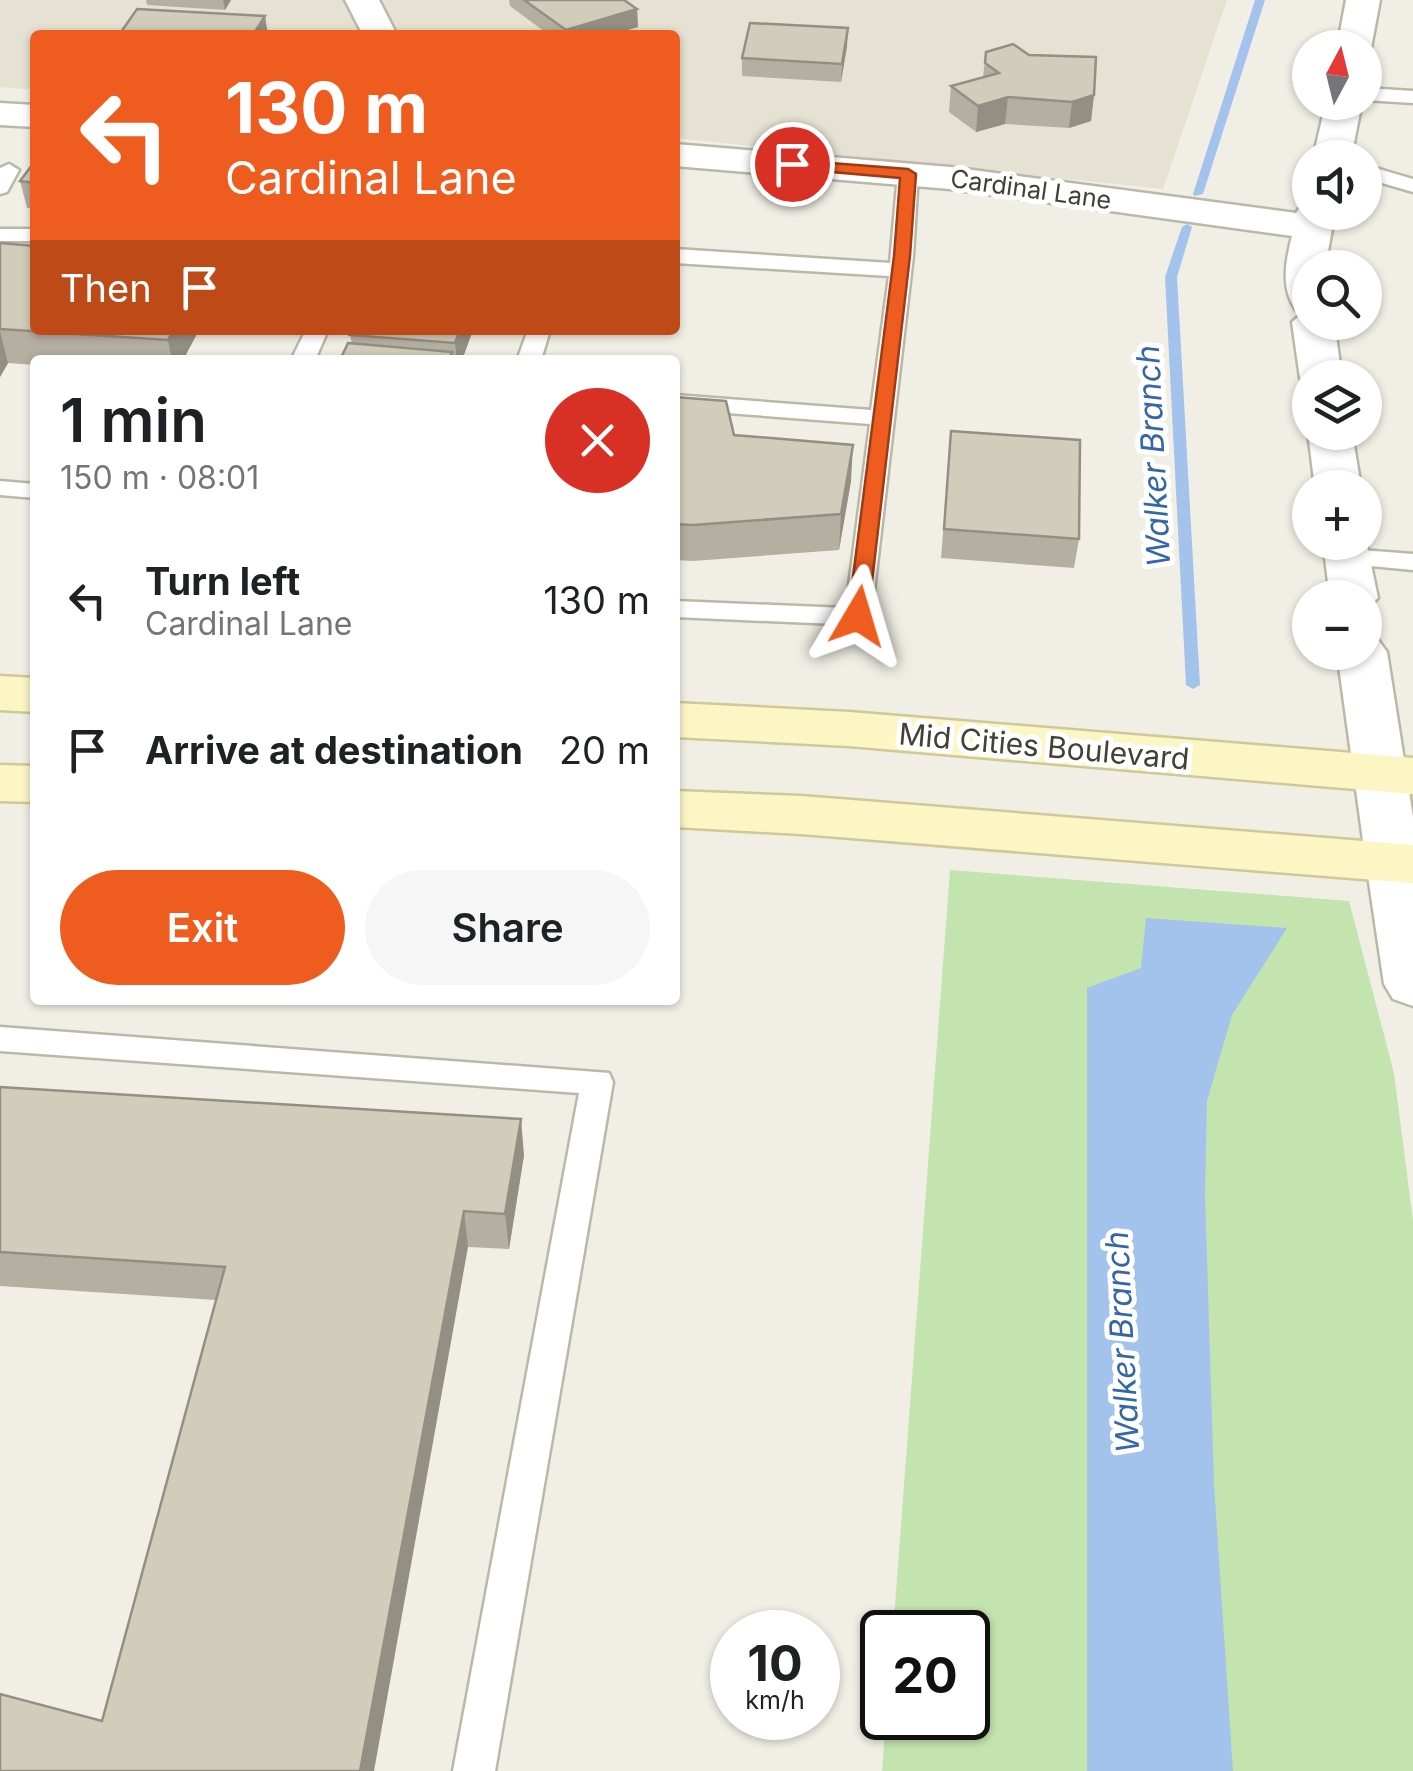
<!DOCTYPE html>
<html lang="en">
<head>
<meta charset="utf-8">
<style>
	:root { --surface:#fff; --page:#f6f6f6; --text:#202124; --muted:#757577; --accent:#ee5d1f }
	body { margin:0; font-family:Inter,sans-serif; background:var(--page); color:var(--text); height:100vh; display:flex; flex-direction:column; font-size:38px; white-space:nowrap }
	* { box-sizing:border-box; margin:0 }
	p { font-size:32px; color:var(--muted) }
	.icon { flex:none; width:55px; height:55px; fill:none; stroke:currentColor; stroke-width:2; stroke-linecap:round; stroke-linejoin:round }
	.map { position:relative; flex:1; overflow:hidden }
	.side { position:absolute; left:30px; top:355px; width:650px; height:650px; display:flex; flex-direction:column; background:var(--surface); border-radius:10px; box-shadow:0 2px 8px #0004 }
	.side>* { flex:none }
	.hud { position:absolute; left:30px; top:30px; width:650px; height:305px; border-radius:10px; box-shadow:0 2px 8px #0004; background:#ee5d1f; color:#fff; overflow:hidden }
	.needle { width:65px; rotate:7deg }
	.fabs { position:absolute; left:1292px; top:30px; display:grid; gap:20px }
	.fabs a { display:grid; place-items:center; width:90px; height:90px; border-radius:50%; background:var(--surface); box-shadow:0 2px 8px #0004; font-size:50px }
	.speed { position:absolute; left:710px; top:1610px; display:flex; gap:20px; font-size:50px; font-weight:700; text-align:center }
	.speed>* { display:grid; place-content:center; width:130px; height:130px; border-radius:50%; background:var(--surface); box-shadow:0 2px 8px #0004; line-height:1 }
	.speed small { font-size:25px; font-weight:400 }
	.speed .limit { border:5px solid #111; border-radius:15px; background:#fff; color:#111 }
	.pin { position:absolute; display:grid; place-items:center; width:85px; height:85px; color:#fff; margin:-42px; border:5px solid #fff; border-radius:50%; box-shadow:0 2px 10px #0007 }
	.me { position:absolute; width:110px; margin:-55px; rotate:7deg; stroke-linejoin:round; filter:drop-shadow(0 0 8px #0008) }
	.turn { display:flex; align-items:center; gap:35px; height:210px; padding:0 30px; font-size:45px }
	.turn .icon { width:130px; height:130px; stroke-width:2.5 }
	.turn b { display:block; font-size:70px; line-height:85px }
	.then { display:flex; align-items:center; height:95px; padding:0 30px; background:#0003; gap:20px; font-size:38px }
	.round { display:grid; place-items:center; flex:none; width:105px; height:105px; border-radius:52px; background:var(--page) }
	.head { display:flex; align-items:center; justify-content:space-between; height:170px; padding:0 30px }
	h1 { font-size:60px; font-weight:600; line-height:75px }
	.action { display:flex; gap:20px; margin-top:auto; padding:20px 30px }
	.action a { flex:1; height:115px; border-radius:60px; background:var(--accent); color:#fff; font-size:40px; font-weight:600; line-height:115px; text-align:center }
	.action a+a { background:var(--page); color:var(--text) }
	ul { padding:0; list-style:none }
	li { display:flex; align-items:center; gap:30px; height:150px; padding:0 30px }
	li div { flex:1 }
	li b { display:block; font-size:38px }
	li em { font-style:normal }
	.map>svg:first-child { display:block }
</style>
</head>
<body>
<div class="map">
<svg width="1413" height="1771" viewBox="0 0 1413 1771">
	<rect width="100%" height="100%" fill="#f1efe5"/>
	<!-- residential -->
	<path fill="#e5e2d3" d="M0,0H1227L1163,189L675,138V35H35V90L0,87Z"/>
	<!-- green -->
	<path fill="#c4e4af" d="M950,870L1349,901L1394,1073L1413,1221V1771H882L886,1718H968V1632H893Z"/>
	<!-- water -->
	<path fill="#a3c3ec" d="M1146,918L1287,928L1232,1015L1207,1101L1205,1193L1214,1484L1233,1771H1087V988L1141,968Z"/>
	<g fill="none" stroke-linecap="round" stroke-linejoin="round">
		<!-- stream -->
		<path fill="#a3c3ec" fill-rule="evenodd" d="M1255,0H1265L1203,194L1194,196L1193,194Z
			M1187,224L1192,227L1177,277L1200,685L1193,689L1186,685L1165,277L1182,227Z"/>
		<!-- service casing -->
		<g stroke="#bcb8a8" stroke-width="5">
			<path id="service" d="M1365,88L1413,91V103L1365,100Z
				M9,164L19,170L7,192L0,194V168Z
				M1365,165L1413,179V192L1365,178Z
				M908,168L918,174L913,256L871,617L858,625L675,617V601L846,608L870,424L675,409V395L871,410L889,276L675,263V249L890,263L898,174Z
				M0,229H35V241H0Z
				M306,330H328L315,360H291Z
				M528,330H550L541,360H517Z
				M0,481L35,484V498L0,495Z
				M1348,549L1413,554V570L1339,563L1335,557Z
				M0,1027L609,1073L613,1082L495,1771H453L579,1093L0,1051Z"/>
		</g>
		<!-- minor casing -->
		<g stroke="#bcb8a8" stroke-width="5">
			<path id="minor" d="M345,0H379L397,35H363Z
				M1393,843L1413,850V1006L1393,999L1384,984L1366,862L1374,848Z"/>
		</g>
		<!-- tertiary casing -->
		<g stroke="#bcb8a8" stroke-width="5">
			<path id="tertiary" d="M1346,0H1380L1371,48L1366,55L1365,48H1337Z
				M1326,102H1362L1351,158H1313Z
				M0,103L35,105V127L0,125Z
				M675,144L950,167L1296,213L1302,204L1310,202V212H1335L1325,268H1310V322H1334L1342,378H1310V388L1300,378L1292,322L1304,312L1296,310C1280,288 1286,260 1292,236L950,189L675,166Z
				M1310,429V432H1352L1361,488H1315L1308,432Z
				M1365,536L1378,598L1365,610V598H1330L1323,542H1365Z
				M1365,637L1379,641L1387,652L1413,817V874L1393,881L1374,876L1366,862L1337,652H1365Z"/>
		</g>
		<!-- secondary casing -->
		<g stroke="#cfc897" stroke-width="5">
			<path id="secondary" d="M0,676L35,678V712L0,710Z
				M675,703L849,712L1413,758V794L849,746L675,737Z
				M0,765L35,766V802L0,801Z
				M675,791L801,796L1413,845V883L801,834L675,827Z"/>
		</g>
		<!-- service -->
		<use href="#service" fill="#fff" fill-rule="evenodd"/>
		<!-- minor -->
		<use href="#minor" fill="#fff" fill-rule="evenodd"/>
		<!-- tertiary -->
		<use href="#tertiary" fill="#fff" fill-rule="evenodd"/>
		<!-- secondary -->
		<use href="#secondary" fill="#fbf6c4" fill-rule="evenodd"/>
	</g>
	<!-- wall -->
	<path fill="#b5afa1" d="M146,0H231L225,10L147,5Z
		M509,0H624L637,9L638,27L610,35H549L510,6Z
		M847,46L841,82L742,76V58Z
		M986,52L1029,55L1094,95L1091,121L1069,128L1005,124L976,132L949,112L951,86L983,77Z
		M35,161V209L27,208L20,181Z
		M0,243L199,330L183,360H35V365L8,363L0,377Z
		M473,330L462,360H340L352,344L350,335Z
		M675,397L734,435L851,481L839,550L693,561L675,560Z
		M951,431L1079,539L1074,568L941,558Z
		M0,1087L524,1155L509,1249L468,1247L102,1721L216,1300L0,1286Z"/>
	<!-- shaded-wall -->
	<path fill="#938f83" d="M223,0H231L225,10Z
		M637,9L638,27L610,35H566V30Z
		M265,16L268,35H253Z
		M848,28L847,46L841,82L842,64Z
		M1094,95L1091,121L1069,128L1072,102Z
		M1008,97L1005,124L976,132L978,106Z
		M174,330H199L183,360H172L168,340Z
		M460,330H473L462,360H457L455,343Z
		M0,331L8,363L0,377Z
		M853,445L851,481L839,550L841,514Z
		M521,1119L524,1155L509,1249L505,1214Z
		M464,1211L468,1247L374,1771H360Z"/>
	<!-- building -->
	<path fill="#d2ccbb" stroke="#938f83" stroke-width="2.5" d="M524,0H624L637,9L566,30Z
		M137,9L265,16L253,35H119Z
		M750,23L848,28L842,64L742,58Z
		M1013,44L1029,55L1096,57L1094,95L1072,102L1008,97L978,106L951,86L999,73L985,63L986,52Z
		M35,161V183L20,181Z
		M0,243L35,246V330H174L168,340L0,329Z
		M353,330H460L455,343L350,335Z
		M348,343L452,352L449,360H340Z
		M675,397L726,401L734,435L853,445L841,514L693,525L675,524Z
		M951,431L1080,440L1079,539L944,529Z
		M0,1087L521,1119L505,1214L464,1211L360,1771H0V1694L102,1721L225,1267L0,1252Z"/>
	<!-- route -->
	<path fill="#ee5d1f" stroke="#9b3c14" stroke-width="2.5" d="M792,160L908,169L916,174L910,256L868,616L858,623L848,616L894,256L900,178L786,168L784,164Z"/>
	<g text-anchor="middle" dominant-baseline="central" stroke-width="10" stroke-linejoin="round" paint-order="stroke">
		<!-- far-street labels -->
		<g font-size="25" fill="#434035" stroke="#fff">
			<text transform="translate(1031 189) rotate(8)">Cardinal Lane</text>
		</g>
		<!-- street labels -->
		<g font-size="30" fill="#434035" stroke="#fff">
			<text transform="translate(1044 746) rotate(5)">Mid Cities Boulevard</text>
		</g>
		<!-- water labels -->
		<g font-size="32" font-style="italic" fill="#3466a8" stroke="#fff">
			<text transform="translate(1153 456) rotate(-93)">Walker Branch</text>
			<text transform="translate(1122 1342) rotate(-93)">Walker Branch</text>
		</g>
	</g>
</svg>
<div class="fabs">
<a><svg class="needle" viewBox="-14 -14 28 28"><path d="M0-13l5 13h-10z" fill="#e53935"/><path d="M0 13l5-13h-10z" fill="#757577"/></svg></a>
<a><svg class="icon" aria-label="sound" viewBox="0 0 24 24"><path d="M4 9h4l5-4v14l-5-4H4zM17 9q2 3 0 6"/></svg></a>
<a><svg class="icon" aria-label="search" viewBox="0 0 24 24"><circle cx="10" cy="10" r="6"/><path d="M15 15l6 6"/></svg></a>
<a><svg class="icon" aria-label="layers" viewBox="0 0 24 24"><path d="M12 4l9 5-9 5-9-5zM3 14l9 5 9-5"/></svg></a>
<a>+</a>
<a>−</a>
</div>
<div class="speed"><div>10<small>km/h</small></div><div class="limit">20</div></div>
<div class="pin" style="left:792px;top:164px;background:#d93025"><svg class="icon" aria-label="arrive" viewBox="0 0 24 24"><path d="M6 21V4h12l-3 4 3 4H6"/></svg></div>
<svg class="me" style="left:858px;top:616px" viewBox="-20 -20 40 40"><path d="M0-17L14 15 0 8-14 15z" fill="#ee5d1f" stroke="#fff" stroke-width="4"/></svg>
<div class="hud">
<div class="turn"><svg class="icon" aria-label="left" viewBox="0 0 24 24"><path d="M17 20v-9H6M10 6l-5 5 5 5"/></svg><div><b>130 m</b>Cardinal Lane</div></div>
<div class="then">Then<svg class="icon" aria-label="arrive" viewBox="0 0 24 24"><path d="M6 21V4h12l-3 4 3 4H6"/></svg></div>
</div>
<section class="side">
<div class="head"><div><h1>1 min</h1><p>150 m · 08:01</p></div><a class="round" style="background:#d93025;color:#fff"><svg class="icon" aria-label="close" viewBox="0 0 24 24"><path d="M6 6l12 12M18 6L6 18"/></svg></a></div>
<ul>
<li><svg class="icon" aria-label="left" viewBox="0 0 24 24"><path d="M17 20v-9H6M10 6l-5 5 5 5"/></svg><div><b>Turn left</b><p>Cardinal Lane</p></div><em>130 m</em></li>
<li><svg class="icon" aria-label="arrive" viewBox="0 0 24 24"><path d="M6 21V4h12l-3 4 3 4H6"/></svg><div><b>Arrive at destination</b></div><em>20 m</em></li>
</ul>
<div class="action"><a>Exit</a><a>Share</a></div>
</section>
</div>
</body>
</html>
